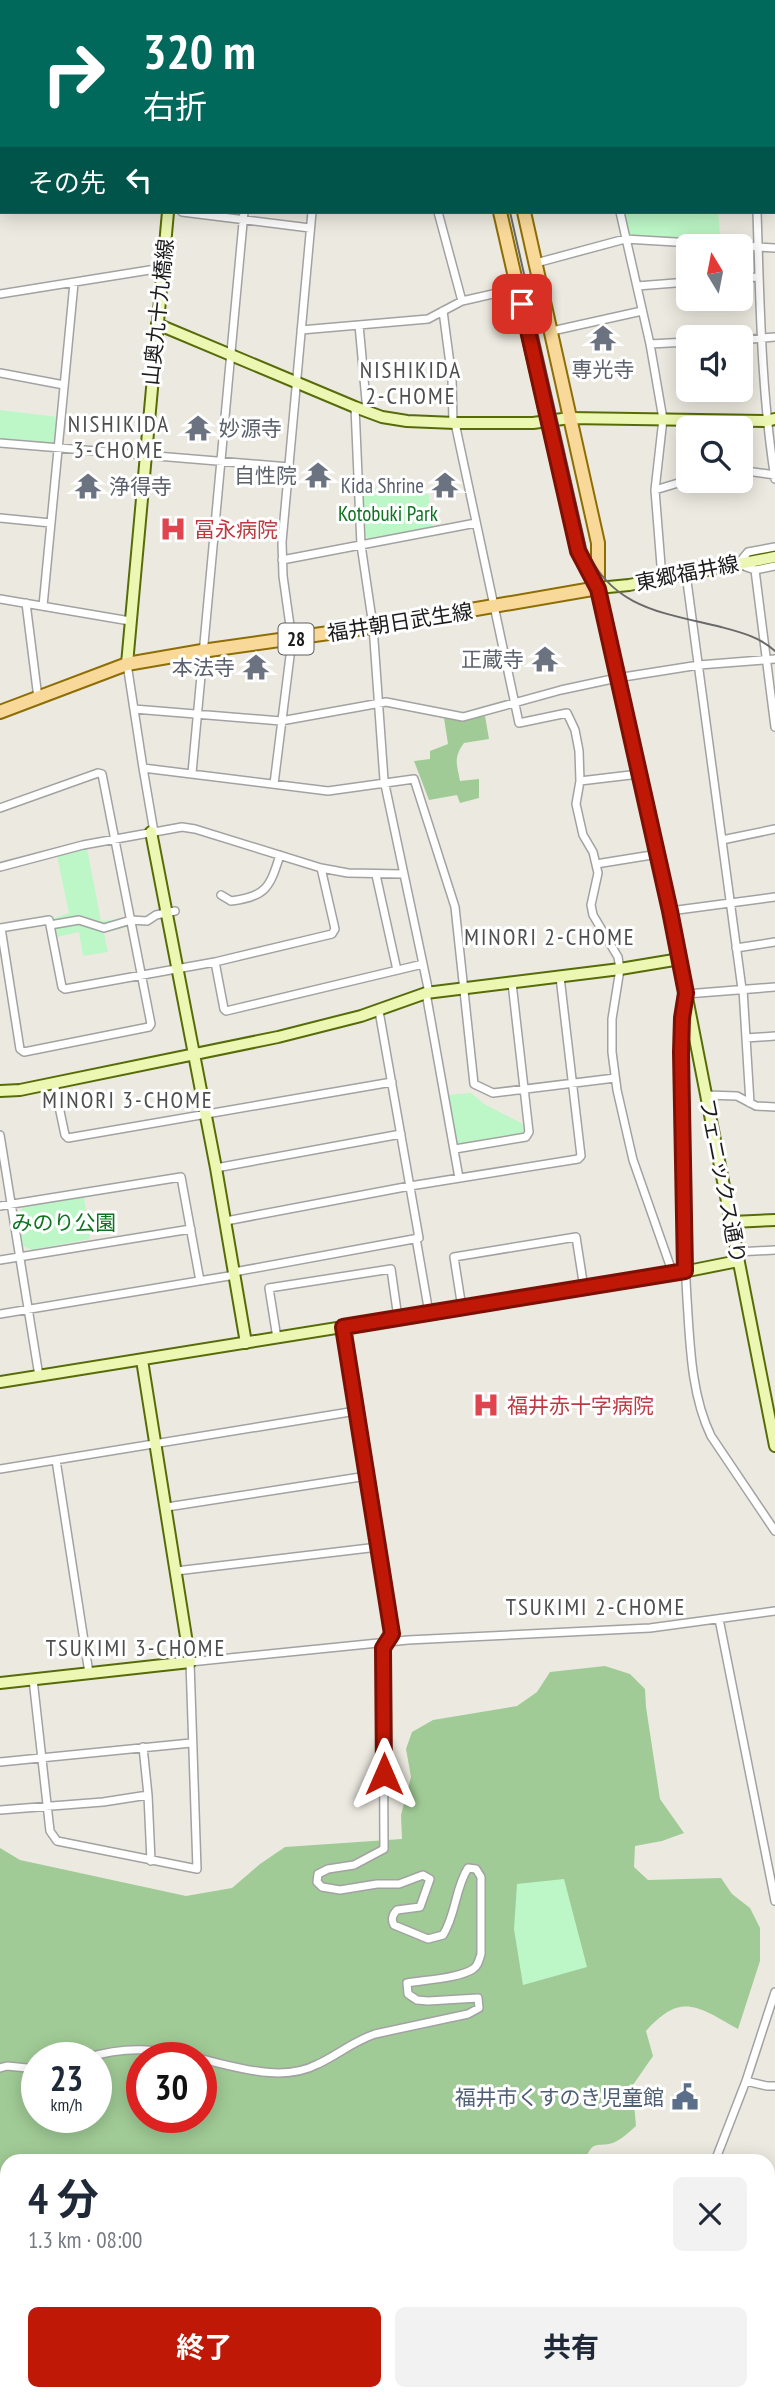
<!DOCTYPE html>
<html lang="ja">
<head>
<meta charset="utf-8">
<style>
	:root { --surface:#fff; --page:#f2f2f3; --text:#1f2937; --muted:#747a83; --accent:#c01806 }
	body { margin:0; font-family:"PT Sans Narrow","Noto Sans JP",sans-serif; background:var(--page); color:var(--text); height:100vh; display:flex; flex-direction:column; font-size:26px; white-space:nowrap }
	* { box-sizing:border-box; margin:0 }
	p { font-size:23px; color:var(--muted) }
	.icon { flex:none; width:38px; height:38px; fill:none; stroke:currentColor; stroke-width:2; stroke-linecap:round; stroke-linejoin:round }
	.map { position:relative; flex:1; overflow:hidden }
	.drawer { position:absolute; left:0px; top:2154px; width:775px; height:247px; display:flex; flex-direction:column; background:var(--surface); border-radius:21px 21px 0 0; box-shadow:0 4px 18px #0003 }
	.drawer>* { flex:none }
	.top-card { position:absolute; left:0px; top:0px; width:775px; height:214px; box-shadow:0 4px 18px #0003; background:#00695c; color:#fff; overflow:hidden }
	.needle { width:46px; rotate:350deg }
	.controls { position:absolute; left:676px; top:234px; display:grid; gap:14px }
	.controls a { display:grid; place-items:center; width:77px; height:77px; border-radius:10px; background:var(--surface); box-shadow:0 4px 18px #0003; font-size:35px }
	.speed { position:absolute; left:21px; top:2042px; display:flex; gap:14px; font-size:35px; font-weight:700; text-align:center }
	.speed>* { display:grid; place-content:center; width:91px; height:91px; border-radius:50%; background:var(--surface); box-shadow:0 4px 18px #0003; line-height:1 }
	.speed small { font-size:18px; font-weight:400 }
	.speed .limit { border:10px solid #d22; background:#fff; color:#111 }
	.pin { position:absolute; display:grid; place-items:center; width:60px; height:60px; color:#fff; margin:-30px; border-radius:14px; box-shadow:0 4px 10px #0006 }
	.me { position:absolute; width:77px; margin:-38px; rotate:0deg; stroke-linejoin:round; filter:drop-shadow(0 0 5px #0008) }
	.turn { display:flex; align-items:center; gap:24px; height:147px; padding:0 28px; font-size:32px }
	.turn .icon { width:91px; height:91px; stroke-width:2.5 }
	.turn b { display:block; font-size:49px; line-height:60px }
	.then { display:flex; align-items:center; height:66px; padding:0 28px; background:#0003; gap:14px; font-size:26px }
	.round { display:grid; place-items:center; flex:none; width:74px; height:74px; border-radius:10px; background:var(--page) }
	.summary { display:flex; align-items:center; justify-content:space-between; height:119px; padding:0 28px }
	h1 { font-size:42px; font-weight:700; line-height:52px }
	.button { display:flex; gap:14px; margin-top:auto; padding:14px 28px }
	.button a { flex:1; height:80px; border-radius:10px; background:var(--accent); color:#fff; font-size:28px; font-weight:700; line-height:80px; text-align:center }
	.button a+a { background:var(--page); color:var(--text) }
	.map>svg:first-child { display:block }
</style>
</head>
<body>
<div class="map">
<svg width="775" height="2400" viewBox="0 0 775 2400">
	<rect width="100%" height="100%" fill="#eceae0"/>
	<!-- forest -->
	<path fill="#a0cb96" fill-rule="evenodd" d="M485,716L489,739L464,743C453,758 457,764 460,781L479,779V798L460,803L457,795L429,800L414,761L430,759V751L448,744L444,718L462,720Z
		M605,1666L630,1674L645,1689L646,1707L660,1799L684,1833L662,1841L635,1846L634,1867L648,1880L721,1878L732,1894L750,1908L760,1928V1961L738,2029C697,2006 681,1992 646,2031L653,2056L626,2095L634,2103L636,2126C630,2131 624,2137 617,2141C600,2150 593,2136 585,2161H557L552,2158L545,2161H7V2284L0,2290V1848L20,1860L186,1896L232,1888L260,1864L285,1847L402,1839L401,1815L411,1777L406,1749L412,1732L433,1720L517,1706L537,1692L550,1672ZM37,2058H96V2118H37ZM142,2058H201V2118H142Z"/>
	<!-- park -->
	<path fill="#bdf7c7" d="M625,212H718L721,244L630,237Z
		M0,410L58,417L55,446L0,441Z
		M363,487L420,490L429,495L433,528L371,540L366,537Z
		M87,848L101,921L127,918V927L104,933L108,952L83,956L79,932L57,937L54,918L69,913L57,856Z
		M471,1093L484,1104L525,1125V1130L521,1135L461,1145L456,1141L449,1095Z
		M84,1197L90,1239L32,1250L23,1246L18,1213L23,1207Z
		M564,1879L587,1967L523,1985L514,1929L517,1884Z"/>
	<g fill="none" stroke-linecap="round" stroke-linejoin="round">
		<!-- street casing -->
		<g stroke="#a2a2a2" stroke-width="10">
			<path id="street" d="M247,0V2
				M387,0L388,2
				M323,2V0
				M558,2V0
				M617,2V0
				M0,13L2,12
				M0,163H2
				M182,212L310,228
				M438,212L462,301
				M620,212L650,344L663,419L655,490L662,578
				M757,212C760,302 761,390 775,479
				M536,263L625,239L775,248
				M740,278L759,277
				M637,286L688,282
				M0,294L162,268
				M443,311L452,379L453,423
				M359,325L367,411
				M301,330L428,319L462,301L541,283
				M552,331L642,311
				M740,340L775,337
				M650,344L688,342
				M0,373L64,385
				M355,407L361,545L373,626L384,780L423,964
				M455,423L519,723L567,713L575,730L579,751L580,781L576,804L583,835L593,852L598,873L591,905L593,915L618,957L620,969L612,1019V1052L617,1090L633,1160L673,1274
				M0,443L289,467
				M740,470L775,475
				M655,490L688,480
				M0,518L51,523
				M775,547L748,552L738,564L755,570L775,566
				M282,560L476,523
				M755,570L775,727
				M686,574L742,989
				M0,599L130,621
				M26,603L38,698
				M43,606L74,283
				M127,664L143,768L328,791L414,779L455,907L474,1084L493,1093L615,1078
				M134,709L281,721L386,702L463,717L561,690L617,678L699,665L775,659
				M143,768L154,832
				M192,773L244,212
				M580,781L639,774
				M274,784L292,640L283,576L282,542L312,212
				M0,808L98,773L102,774L151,1024L149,1027L24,1052L20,1049L1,928
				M722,840L775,829
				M596,864L658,854
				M0,867L83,845L182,827L195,829L321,868L348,873L403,874
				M376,875L397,970
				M221,895L231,901C266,897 270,887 280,855
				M670,911L775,897
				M50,925L79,920L104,928L131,920L147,921L156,915L175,911
				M0,928L49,920L62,987L65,989L215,962L332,934L335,929L321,868
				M736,948L775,942
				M215,962L224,1009L226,1011L423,964L429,993
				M775,987L686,994L682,1018L681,1052C683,1134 682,1217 687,1299C690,1344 691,1395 711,1436L775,1531
				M743,989L750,1103
				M426,993L459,1178
				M746,1038L775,1036
				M54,1083L65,1135L68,1138L392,1082
				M706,1095L737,1096L756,1106L775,1107
				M0,1135L39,1376
				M455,1149L526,1137L529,1132L512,983
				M216,1168L401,1134
				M0,1206L181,1177L200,1281
				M226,1221L410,1186L578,1159L581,1156L560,977
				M416,1238L429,1313
				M737,1252L775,1250
				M0,1260L191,1229
				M234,1272L419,1238L379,1011
				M462,1308L454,1257L576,1237L584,1288
				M0,1314L235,1275
				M277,1338L269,1288L391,1269L398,1318
				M56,1460L89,1673
				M0,1469L356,1411
				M167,1507L367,1476
				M176,1571L378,1547
				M719,1619L775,1901
				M33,1679L50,1831L57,1841L197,1869L190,1662L408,1640L650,1628L775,1611
				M143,1747L148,1795L151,1861
				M0,1762L191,1743
				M0,1810L103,1802L148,1795
				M85,2058C130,2045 153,2049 198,2058
				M201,2059C238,2067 282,2083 318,2064C337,2055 354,2041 375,2034L468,2014L479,2008L478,1998L428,2001L417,2000L408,1994L407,1983C424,1980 460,1978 473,1969C478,1966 479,1960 481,1954V1877L476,1869L468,1868C455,1888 456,1915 443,1935L428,1939L394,1925C391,1919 392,1915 397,1910L420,1907L430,1879L423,1875L399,1884H377L340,1890L322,1887L317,1882L318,1874L328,1869L354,1865L384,1849L383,1648L392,1634L343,1327
				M0,2068L7,2066L37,2069
				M746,2081L767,2086H775
				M715,2161L746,2081L775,1992
				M768,2295L775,2293
				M0,2377L7,2376
				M19,2394L21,2400
				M285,2394L286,2400
				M672,2394V2400
				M426,2400L455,2394"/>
		</g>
		<!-- secondary casing -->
		<g stroke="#576c08" stroke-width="14">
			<path id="secondary" d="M181,0V2
				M774,168L775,169
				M157,324L355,407L382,417L407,421L455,423H533L570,418L766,421L775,419
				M775,557L629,585L598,588L670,911L775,1446
				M127,664L168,212
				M151,832L216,1168L246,1343
				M0,1091L20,1090L278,1037L361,1016L426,993L620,969L680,959
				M732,1222L775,1220
				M0,1382L673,1274L738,1261
				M0,1683L190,1662L142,1360"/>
		</g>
		<!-- primary casing -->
		<g stroke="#8d6d04" stroke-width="16">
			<path id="primary" d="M454,0V2
				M477,0V2
				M500,212L578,551L598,588
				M524,212L598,543V588
				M0,712L127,664L202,651L378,626L598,588"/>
		</g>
		<!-- street -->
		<use href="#street" stroke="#fff" stroke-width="7"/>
		<!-- secondary -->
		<use href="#secondary" stroke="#edf7b4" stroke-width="10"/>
		<!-- primary -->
		<use href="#primary" stroke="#f9d999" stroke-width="12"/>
		<!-- tram -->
		<path stroke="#696969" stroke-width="2" d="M464,0V2
			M510,212L586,548C610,608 664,613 721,627C740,632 760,637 775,651"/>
	</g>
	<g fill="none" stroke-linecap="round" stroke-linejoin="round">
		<!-- route casing -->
		<g stroke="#7d1004" stroke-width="18">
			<path id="route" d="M384,1774L383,1648L392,1634L343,1327L685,1271L681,1052L682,1018L686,993L670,911L598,589L578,551L522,304"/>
		</g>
		<!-- route -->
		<use href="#route" stroke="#c01806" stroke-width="12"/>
	</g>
	<!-- icons -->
	<defs>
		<g id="temple-bare" transform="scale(2.1)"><path d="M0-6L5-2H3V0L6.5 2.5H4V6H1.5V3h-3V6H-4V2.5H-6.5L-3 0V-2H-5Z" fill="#6b7280" stroke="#fff" stroke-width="2.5" paint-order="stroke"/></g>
		<g id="hospital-bare" transform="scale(2.1)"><path d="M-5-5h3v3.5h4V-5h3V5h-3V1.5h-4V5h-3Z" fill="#e0444e" stroke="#fff" stroke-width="2.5" paint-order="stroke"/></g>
		<g id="civic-bare" transform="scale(2.1)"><path d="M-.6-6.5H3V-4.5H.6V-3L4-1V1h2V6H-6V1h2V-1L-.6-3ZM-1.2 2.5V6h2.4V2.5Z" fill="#5c6f8a" stroke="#fff" stroke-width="2.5" paint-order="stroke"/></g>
	</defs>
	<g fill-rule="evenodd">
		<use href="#temple-bare" x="603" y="338"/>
		<use href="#temple-bare" x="198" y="428"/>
		<use href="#temple-bare" x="318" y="475"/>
		<use href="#temple-bare" x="445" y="485"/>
		<use href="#temple-bare" x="88" y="486"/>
		<use href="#hospital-bare" x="173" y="529"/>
		<use href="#temple-bare" x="545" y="659"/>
		<use href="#temple-bare" x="256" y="667"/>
		<use href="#hospital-bare" x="486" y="1405"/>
		<use href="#civic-bare" x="685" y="2097"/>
	</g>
	<g text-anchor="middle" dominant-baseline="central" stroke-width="6" stroke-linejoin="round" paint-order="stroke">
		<!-- shield labels -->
		<rect fill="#fff" stroke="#5f5f5f" stroke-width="2" x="278.5" y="623.5" width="35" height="31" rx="5"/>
		<g font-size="19" font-weight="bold" fill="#1b1b1b">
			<text x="296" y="639">28</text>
		</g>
		<!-- street labels -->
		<g font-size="21" fill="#1b1b1b" stroke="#fff">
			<text transform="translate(158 312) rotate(-84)">山奥九十九橋線</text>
			<text transform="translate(687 573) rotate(-11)">東郷福井線</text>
			<text transform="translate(400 622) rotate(-9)">福井朝日武生線</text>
			<text transform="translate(723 1181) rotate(79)">フェニックス通り</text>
		</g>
		<!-- worship labels -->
		<g font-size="21" fill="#5b616d" stroke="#fff" text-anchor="end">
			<text x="603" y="369" text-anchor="middle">専光寺</text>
			<text x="219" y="428" text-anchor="start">妙源寺</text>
			<text x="297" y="475">自性院</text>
			<text x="424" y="485">Kida Shrine</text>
			<text x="109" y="486" text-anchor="start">浄得寺</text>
			<text x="524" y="659">正蔵寺</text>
			<text x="235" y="667">本法寺</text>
		</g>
		<!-- park labels -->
		<g font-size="21" fill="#0e7420" stroke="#fff">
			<text x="388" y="513">Kotobuki Park</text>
			<text x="64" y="1222">みのり公園</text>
		</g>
		<!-- health labels -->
		<g font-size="21" fill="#be3a42" stroke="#fff" text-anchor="start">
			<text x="194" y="529">冨永病院</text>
			<text x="507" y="1405">福井赤十字病院</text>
		</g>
		<!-- service labels -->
		<g font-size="21" fill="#4e5e75" stroke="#fff" text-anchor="end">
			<text x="664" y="2097">福井市くすのき児童館</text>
		</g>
		<!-- neighbourhood labels -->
		<g font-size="23" letter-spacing="2" fill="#4e4e4e" stroke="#fff">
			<text x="411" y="369">NISHIKIDA<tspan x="411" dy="26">2-CHOME</tspan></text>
			<text x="119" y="423">NISHIKIDA<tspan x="119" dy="26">3-CHOME</tspan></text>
			<text x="550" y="936">MINORI 2-CHOME</text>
			<text x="128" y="1099">MINORI 3-CHOME</text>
			<text x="596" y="1606">TSUKIMI 2-CHOME</text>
			<text x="136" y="1647">TSUKIMI 3-CHOME</text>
		</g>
	</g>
</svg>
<div class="controls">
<a><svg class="needle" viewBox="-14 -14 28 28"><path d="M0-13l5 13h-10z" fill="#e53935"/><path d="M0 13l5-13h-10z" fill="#747a83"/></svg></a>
<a><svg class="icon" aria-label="sound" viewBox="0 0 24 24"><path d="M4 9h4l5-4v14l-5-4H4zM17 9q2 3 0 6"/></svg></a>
<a><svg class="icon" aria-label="search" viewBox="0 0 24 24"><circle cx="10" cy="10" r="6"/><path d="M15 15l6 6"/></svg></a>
</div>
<div class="speed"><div>23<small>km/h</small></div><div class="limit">30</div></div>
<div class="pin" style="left:522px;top:304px;background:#d93025"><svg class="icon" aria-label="arrive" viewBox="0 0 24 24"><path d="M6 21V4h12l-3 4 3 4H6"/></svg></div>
<svg class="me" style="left:384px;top:1774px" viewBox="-20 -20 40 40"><path d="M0-17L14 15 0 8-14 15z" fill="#c01806" stroke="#fff" stroke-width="4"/></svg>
<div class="top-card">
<div class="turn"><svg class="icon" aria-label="right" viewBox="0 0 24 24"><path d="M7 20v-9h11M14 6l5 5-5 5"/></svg><div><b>320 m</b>右折</div></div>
<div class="then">その先<svg class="icon" aria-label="left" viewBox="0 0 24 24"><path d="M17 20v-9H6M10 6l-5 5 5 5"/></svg></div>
</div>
<section class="drawer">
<div class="summary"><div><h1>4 分</h1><p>1.3 km · 08:00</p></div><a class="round"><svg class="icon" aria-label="close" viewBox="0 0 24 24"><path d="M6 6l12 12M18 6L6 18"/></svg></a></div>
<div class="button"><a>終了</a><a>共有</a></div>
</section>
</div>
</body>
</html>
